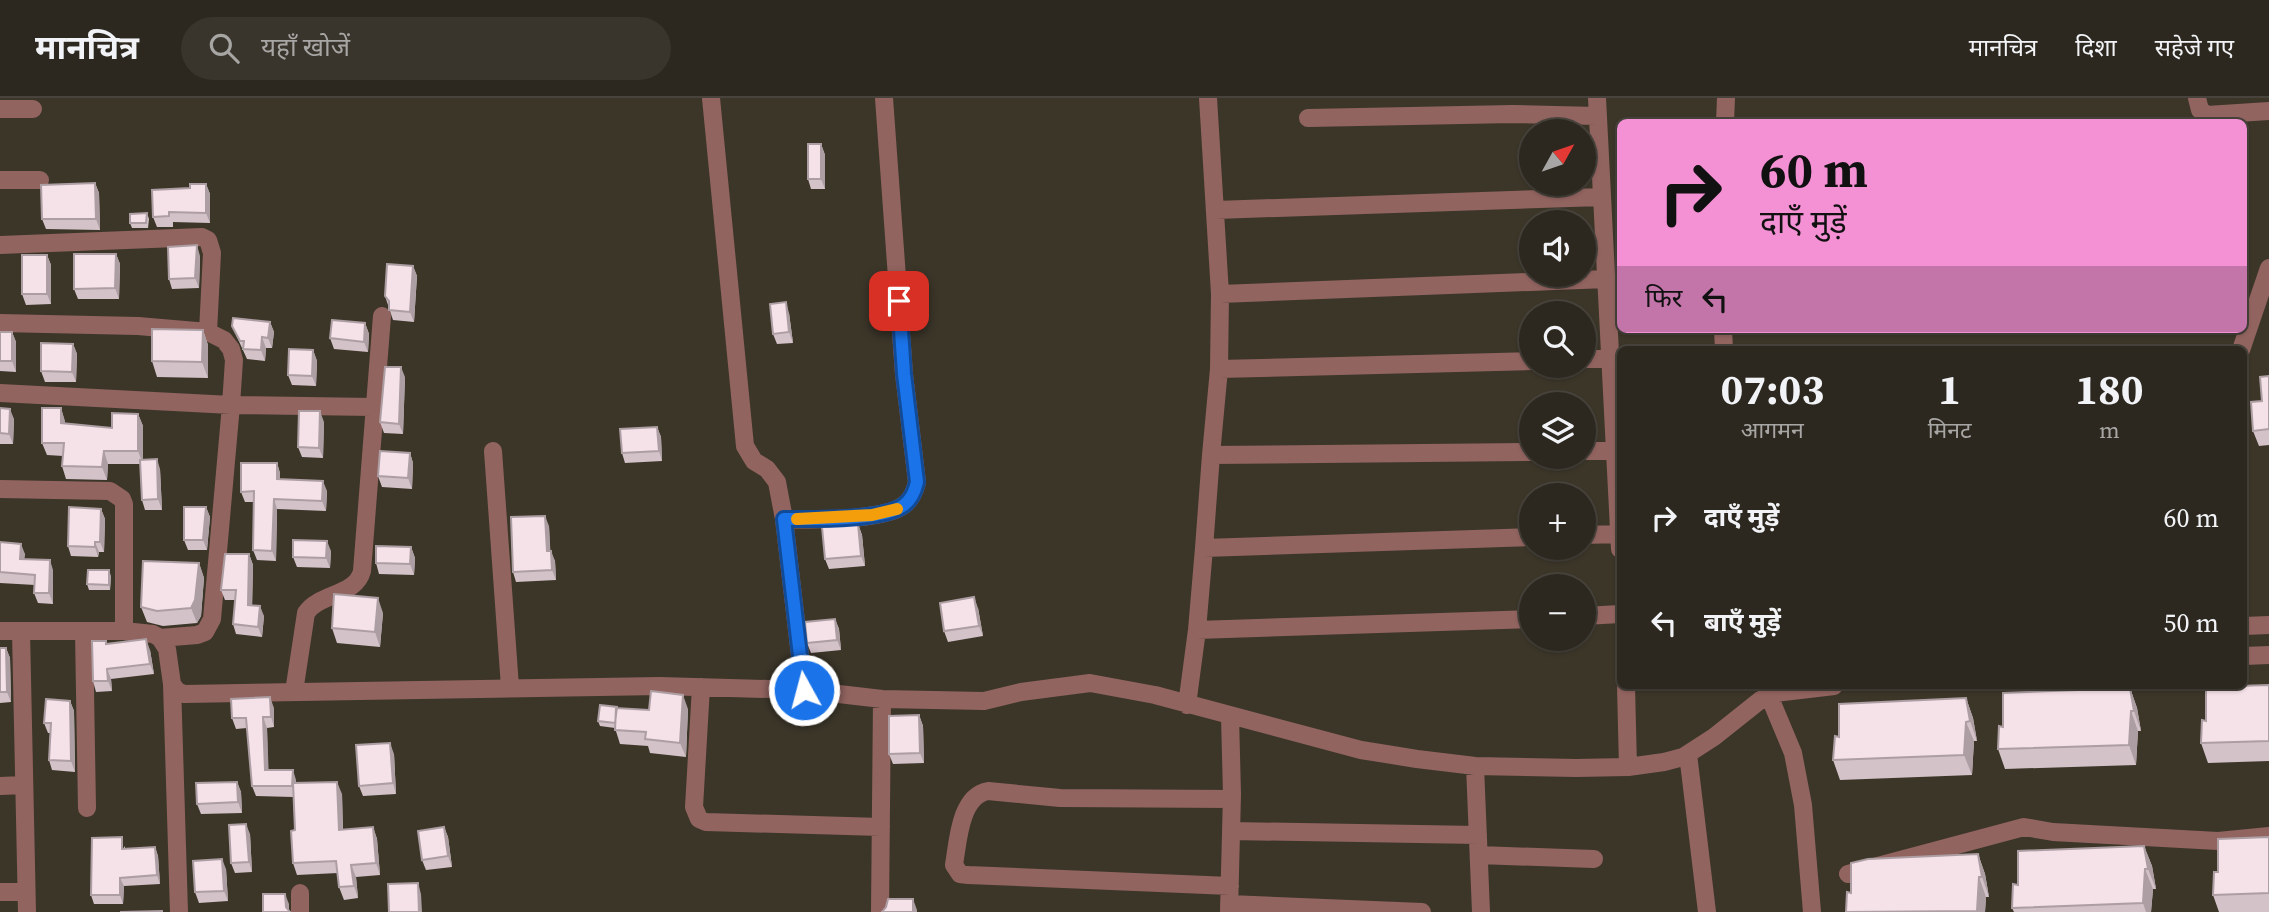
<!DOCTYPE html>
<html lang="hi">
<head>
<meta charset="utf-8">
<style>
	:root { --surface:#2d281f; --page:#39342c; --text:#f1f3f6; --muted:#a7a6a4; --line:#48443d }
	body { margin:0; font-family:"Source Serif 4","Noto Sans Devanagari",serif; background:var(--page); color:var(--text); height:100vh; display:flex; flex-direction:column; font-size:26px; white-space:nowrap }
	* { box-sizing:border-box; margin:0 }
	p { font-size:23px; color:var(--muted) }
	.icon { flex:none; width:38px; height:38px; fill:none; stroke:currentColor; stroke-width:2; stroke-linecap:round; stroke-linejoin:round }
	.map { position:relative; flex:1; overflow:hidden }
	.panel { position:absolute; left:1617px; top:248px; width:630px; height:343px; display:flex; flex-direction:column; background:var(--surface); border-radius:10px; box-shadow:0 2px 5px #0004,0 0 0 2px var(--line) }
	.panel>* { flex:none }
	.banner { position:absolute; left:1617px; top:21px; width:630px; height:214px; border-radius:10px; box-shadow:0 2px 5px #0004,0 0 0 2px var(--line); background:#f491d4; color:#111; overflow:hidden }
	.needle { width:46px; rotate:50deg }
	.tools { position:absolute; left:1519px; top:21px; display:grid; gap:14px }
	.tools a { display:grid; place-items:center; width:77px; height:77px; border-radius:50%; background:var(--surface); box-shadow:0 2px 5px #0004,0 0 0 2px var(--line); font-size:35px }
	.pin { position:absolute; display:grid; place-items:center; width:60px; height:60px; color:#fff; margin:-30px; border-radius:14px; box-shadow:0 4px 10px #0006 }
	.me { position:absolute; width:77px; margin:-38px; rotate:353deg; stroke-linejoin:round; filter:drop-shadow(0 0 5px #0008) }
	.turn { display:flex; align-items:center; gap:24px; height:147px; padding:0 28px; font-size:32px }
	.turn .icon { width:91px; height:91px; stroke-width:2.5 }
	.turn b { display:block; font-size:49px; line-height:60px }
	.then { display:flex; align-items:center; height:66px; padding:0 28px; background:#0003; gap:14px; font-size:26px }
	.eta { display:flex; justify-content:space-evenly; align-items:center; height:119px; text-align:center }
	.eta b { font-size:42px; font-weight:700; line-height:49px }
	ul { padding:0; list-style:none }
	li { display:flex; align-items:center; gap:21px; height:105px; padding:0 28px }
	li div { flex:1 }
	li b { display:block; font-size:26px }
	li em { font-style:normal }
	header { display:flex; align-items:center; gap:42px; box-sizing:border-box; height:98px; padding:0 35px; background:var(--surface); border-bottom:2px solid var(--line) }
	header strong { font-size:33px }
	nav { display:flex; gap:38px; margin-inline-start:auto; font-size:24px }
	.search { width:490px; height:63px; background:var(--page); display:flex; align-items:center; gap:18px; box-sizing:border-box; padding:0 24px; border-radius:38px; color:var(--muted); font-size:26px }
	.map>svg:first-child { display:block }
</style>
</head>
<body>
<header>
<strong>मानचित्र</strong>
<div class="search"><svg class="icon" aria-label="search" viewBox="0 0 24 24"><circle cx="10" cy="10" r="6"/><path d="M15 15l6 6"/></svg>यहाँ खोजें</div>
<nav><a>मानचित्र</a><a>दिशा</a><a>सहेजे गए</a></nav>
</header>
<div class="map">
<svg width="2269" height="814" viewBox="0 0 2269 814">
	<rect width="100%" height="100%" fill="#3c3629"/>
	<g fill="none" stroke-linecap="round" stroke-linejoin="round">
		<!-- minor -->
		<path stroke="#926460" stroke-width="18" d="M711,0L745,348L754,363L767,371L777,384L784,421L804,592
			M1208,0L1220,196
			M1597,0L1620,451
			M2197,0L2200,12L2207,17L2269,13
			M0,11H33
			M1308,20L1513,16L1597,18
			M1725,24L1726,0
			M0,82H40
			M1216,112L1601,99
			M0,147L202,139L208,142L212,155L208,234
			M0,225L138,228L208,234L224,242L231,251L234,262L231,307L212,521L205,534L197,537L160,540
			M1723,231L1724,252
			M2241,252L2269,170
			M1584,261H1609
			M1531,263L1219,271L1220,196L1606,181
			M1219,271L1211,357L1531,354
			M0,295L231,307L373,309
			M493,353L510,589
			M1584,353H1617
			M1211,357L1204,450L1531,439
			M0,391L110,393L122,401L124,406V533
			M784,421C811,422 883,423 904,407C912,401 915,393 917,384L904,276L884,0
			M1584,437L1620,436
			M1204,450L1197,532L1531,521
			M1584,518L1620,516
			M2244,528L2269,527
			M0,533H124L153,536L160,540L167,551L172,586L177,593L184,596L660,588L804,592L882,601L984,603L1021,594L1090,585L1155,597L1361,652L1417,661L1475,668L1576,670L1628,669L1664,664L1683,659L1714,639L1768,596L1834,588
			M21,533L27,814
			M84,534L87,710
			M2244,558L2269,557
			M172,586L179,814
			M1626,588L1628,669
			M1765,588L1793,655L1803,707L1812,814
			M701,589L694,709L699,721L706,724L881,729
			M294,594L306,515C319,495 356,498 362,473L382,218
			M1187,607L1197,532
			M1688,656L1707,814
			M1475,668L1481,814
			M0,688L24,687
			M1232,733L1478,737
			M1479,757L1594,761
			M1848,776L2024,729L2053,734L2218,743L2269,738
			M1230,788L968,777L960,776L954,767C958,743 960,698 988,693L1060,700L1232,701
			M0,794H26
			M300,795V814
			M1229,806L1422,814
			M880,814L882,601
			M1229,814L1232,696L1230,618"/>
	</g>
	<!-- wall -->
	<path fill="#d3c2c8" d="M821,46L825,57V91H811L808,81Z
		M95,85L99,95L100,132L46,131L42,121Z
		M206,86L210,96V125L173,124V129H157L153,119L190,90Z
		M147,115L149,121L148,130H132L130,125Z
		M116,156L120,166L119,201H78L74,191Z
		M47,157L51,167V206L26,207L22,196Z
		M200,158L199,190L172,191L169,181Z
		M413,168L417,178L414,224L393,222L385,198Z
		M789,215L793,245L777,246L773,236Z
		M270,224L274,234L272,250H266L265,263L247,261L232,228Z
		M365,225L369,236L368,254L334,251L330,240Z
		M203,232L208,247V280L157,279L152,263Z
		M0,234H12L16,244V274L0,273Z
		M73,246L77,256L76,284H45L41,273Z
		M313,252L317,263L316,288L292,287L288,277Z
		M2269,278V347L2259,348L2253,333Z
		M405,279L403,336L384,335L380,324Z
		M0,310L14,321L13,346H0Z
		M61,310L65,325L112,330L138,316L143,328V361L160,371L162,412H145L142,402L141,366H108L107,382L66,381L62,368L63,358L47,357L42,345Z
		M324,324L323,360L302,359L298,349Z
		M657,329L661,339L662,363L625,365L622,355Z
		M410,355L413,365L412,391L382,389L378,378Z
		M277,365L280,375V381L327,393L326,413L277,411L276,463L257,462L253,452L254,404H245L241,394Z
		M206,409L210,419L207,452H188L184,442Z
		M101,411L105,421L104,454H99L98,459L71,458L68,448Z
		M858,426L862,437L865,468L829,471L825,461Z
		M549,428L550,453L555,463L556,482L516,484L513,474Z
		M0,444L25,456L24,461L53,472V506L38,505L34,495L35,487L0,485Z
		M411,449L415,460L414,477L379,476L376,465Z
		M331,453L330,470L297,469L293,459Z
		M249,456L253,467L252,507L264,518L262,539L236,536L233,526L235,502H225L221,492Z
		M199,465L204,480L201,518L197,525L163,528L147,524L141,509Z
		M111,478L110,492H89L87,486Z
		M978,510L983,538L948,544L944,533Z
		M383,515L380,549L337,545L332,530Z
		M835,521L839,531L841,552L811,555L807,545Z
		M106,543L107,546L150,552L154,576L111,581L112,593L96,594L93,583Z
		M0,550H6L10,560L11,604L0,605Z
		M2269,587V663L2208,665L2201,645L2206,623Z
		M2130,590L2137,610L2141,633H2138L2136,667L2005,671L1998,651L2003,629Z
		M1966,600L1973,620L1977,643H1974L1972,677L1840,682L1833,662L1839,639Z
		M70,603L74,613L75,674L52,672L49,662L50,635H48L44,625Z
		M274,610V629L267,630L268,672L296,682V685L342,696L343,732L373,729L377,741L380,777L356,779L358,800L344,802L339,789L338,775L297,777L293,765L295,732L293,699L256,698L252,688L247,630L236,631L232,620Z
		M688,611L686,659L650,655L648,648L620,646L615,630L600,628L598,623L649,612Z
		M919,617L923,628L924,665L893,666L889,656Z
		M394,656L396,696L363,698L359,688Z
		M237,684L241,694L242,715L201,716L197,706Z
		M444,729L448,739L452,769L426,772L422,762Z
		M250,736L252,774L235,775L231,765Z
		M2269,739V814H2219L2213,797L2218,774Z
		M125,748V751L155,749L158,758L160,786L124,788L123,806H94L91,797Z
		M2144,748L2152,768L2156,791H2153L2151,814H2014L2012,810L2018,787Z
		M1978,756L1985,776L1989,799H1986L1985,814H1846L1851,795Z
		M226,771L228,803L199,805L195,794Z"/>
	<!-- shaded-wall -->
	<path fill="#ac9ea2" d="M821,46L825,57V91L821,81Z
		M95,85L99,95L100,132L96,121Z
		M206,86L210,96V125L206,115Z
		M197,147L200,158L199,190L195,180Z
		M116,156L120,166L119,201L115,190Z
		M47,157L51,167V206L47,196Z
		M413,168L417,178L414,224L410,214Z
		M786,204L789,215L793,245L789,234Z
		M270,224L274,234L272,250L268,240Z
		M365,225L369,236L368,254L364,244Z
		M203,232L208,247V280L202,264Z
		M12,234L16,244V274L12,263Z
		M262,239L266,250L265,263L261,252Z
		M73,246L77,256L76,284L72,274Z
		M313,252L317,263L316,288L312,278Z
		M401,269L405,279L403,336L399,326Z
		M61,310L65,323V338L61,325Z
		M10,311L14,321L13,346L9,336Z
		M320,313L324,324L323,360L319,350Z
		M138,316L143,328V366L138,353Z
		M657,329L661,339L662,363L659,353Z
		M104,353L108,366L107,382L102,369Z
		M410,355L413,365L412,391L408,380Z
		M157,361L160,371L162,412L158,401Z
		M277,365L280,375V391L277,381Z
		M323,383L327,393L326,413L322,403Z
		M274,401L277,411L276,463L272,453Z
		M206,409L210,419L207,452L203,442Z
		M101,411L105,421L104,454L100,444Z
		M545,418L549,428L551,463L547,453Z
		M858,426L862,437L865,468L861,458Z
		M327,443L331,453L330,470L326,460Z
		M95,444L99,454L98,459L95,449Z
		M21,446L25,456L23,471L20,461Z
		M411,449L415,460L414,477L410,466Z
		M551,453L555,463L556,482L552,472Z
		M249,456L253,467L252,517L248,507Z
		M50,462L53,472V506L49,495Z
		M199,465L204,480L201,518L197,525L191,510Z
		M109,472L111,478L110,492L109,487Z
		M974,499L978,510L983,538L979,528Z
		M378,500L383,515L380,549L375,534Z
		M260,508L264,518L262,539L258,529Z
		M835,521L839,531L841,552L837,542Z
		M146,541L150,552L154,576L150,566Z
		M6,550L10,560L11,604L7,594Z
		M107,571L111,581L112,593L108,583Z
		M2130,590L2137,610L2141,633L2134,613Z
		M683,597L688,611L686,659L680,645Z
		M270,599L274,610V629L271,619Z
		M1966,600L1973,620L1977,643L1970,623Z
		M70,603L74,613L75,674L71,663Z
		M2131,613L2138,633L2136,667L2129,647Z
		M919,617L923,628L924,665L920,655Z
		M263,619L267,630L269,682L265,672Z
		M1966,624L1974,643L1972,677L1964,657Z
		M390,645L394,656L396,696L393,685Z
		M293,672L296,682V699L292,688Z
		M237,684L241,694L242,715L238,704Z
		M337,684L342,696L343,744L339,732Z
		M246,726L250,736L252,774L249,764Z
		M373,729L377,741L380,777L376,765Z
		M444,729L448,739L452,769L448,758Z
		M2144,748L2152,768L2156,791L2148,771Z
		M155,749L158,758L160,786L157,777Z
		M1978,756L1985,776L1989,799L1982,779Z
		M222,761L226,771L228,803L224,793Z
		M351,767L356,779L358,800L354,788Z
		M2145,771L2153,791L2151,814H2146L2143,805Z
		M1979,779L1986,799L1985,814H1977Z
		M120,780L124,788L123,806L120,797Z
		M418,785L421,796L422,814H419Z
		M285,796L289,806V814L286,809Z
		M913,801L917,812V814H913Z"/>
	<!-- building -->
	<path fill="#f5e1e8" stroke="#ac9ea2" stroke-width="2" d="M808,46H821V81H808Z
		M95,85L96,121H42L41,87Z
		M190,86H206V115L169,114V118L153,119L152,92L190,90Z
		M147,115L146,125H130V116Z
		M197,147L195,180L169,181L168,149Z
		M74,156H116L115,190L74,191Z
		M22,157H47V196H22Z
		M387,166L413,168L410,214L389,212V203L385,198Z
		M786,204L789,234L773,236L770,206Z
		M233,220L270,224L268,240L262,239L261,252L243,251L244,243H240L232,228Z
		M332,222L365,225L364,244L330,240Z
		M152,231L203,232L202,264L152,263Z
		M0,234H12V263H0Z
		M41,245L73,246L72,274L41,273Z
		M289,251L313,252L312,278L288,277Z
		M385,269H401L399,326L380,324Z
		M2269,278V331L2253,333L2251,304L2262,303L2260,279Z
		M0,310L10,311L9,336L0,335Z
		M42,310H61V325L112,330V315L138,316V353H104L102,369L62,368L64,345H42Z
		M299,313H320L319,350L298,349Z
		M657,329L659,353L622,355L620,331Z
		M380,353L410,355L408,380L378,378Z
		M157,361L158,401L142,402L140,362Z
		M241,365H277V381L323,383L322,403L274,401L272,453L253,452L254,393L241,394Z
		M69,409L101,411L100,444H95V449L68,448Z
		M184,409H206L203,442H184Z
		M545,418L547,453H551L552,472L513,474L511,419Z
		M858,426L861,458L825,461L822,429Z
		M293,442L327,443L326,460L293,459Z
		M0,444L21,446L20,461L50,462L49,495H34L35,477L0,474Z
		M376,448L411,449L410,466L376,465Z
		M225,456H249L248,507L260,508L258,529L233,526L236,492H221Z
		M143,463L199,465L195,502L191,510L157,513L141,509Z
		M88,472H109V487L87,486Z
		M334,496L378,500L375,534L332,530Z
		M974,499L979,528L944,533L940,505Z
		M835,521L837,542L807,545L805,524Z
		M146,541L150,566L107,571L108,583H93L92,543H106V546Z
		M0,550H6L7,594H0Z
		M2269,587V643L2201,645L2202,622L2206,623V589Z
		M2130,590L2134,613H2131L2129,647L1998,651L1999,628L2003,629V595Z
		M651,593L683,597L680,645L645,641L646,634L615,632L616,610L649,612Z
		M270,599L271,619H263L265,672H293L292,688H252L246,620H232L231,601Z
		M1966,600L1970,623L1966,624L1964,657L1833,662L1835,638L1839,639V606Z
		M46,601L70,603L71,663L49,662L51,625H44Z
		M600,607L617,609L615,625L598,623Z
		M919,617L920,655L889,656V618Z
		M390,645L393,685L359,688L356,647Z
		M237,684L238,704L197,706L196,685Z
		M337,684L339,732L373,729L376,765L351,767L354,788L339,789L336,763L293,765L291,733L295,732L293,685Z
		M246,726L249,764L231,765L229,727Z
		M444,729L448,758L422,762L418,733Z
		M122,739V751L155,749L157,777L120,780V797H91L92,740Z
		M2269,739V795L2213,797L2214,774H2218V741Z
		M2144,748L2148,771H2145L2143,805L2012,810L2013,786L2018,787V753Z
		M1978,756L1982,779H1979L1977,813L1846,814L1847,794L1851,795V765L1868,761Z
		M222,761L224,793L195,794L193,763Z
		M418,785L419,814H389L388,786Z
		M263,796H285L286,809L290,814H263Z
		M888,801H913V814H882L886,809Z
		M162,813V814H120Z"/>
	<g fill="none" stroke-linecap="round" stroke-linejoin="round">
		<!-- route casing -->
		<g stroke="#114b97" stroke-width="18">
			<path id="route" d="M804,592L784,421C811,421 883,423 904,407C912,401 915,393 917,384L904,276L899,203"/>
		</g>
		<!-- route -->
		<use href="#route" stroke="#1a73e8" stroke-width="12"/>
		<!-- slow -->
		<path stroke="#f59e0b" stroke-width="12" d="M797,421L872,417L897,411"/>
	</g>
</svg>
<div class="tools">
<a><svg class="needle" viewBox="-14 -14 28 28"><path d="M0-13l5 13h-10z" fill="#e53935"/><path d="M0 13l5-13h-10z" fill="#a7a6a4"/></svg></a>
<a><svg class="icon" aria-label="sound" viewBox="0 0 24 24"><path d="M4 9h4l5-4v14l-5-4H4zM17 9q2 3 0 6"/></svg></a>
<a><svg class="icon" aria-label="search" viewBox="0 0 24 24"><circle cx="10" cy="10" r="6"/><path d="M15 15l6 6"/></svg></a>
<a><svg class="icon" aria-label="layers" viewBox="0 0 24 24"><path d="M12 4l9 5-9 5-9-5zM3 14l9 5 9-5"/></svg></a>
<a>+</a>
<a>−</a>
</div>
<div class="pin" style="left:899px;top:203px;background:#d93025"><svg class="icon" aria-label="arrive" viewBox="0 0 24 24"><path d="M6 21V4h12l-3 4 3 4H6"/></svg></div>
<svg class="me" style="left:804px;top:592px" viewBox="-20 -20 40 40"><circle r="17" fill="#1a73e8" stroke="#fff" stroke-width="3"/><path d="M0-11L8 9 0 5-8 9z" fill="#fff"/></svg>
<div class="banner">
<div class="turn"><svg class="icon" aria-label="right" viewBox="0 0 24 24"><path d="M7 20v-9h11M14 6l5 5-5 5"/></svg><div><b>60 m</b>दाएँ मुड़ें</div></div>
<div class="then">फिर<svg class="icon" aria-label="left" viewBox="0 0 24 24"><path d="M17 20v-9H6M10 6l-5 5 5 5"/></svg></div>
</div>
<section class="panel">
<div class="eta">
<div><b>07:03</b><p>आगमन</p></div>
<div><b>1</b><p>मिनट</p></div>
<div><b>180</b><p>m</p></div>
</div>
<ul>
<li><svg class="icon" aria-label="right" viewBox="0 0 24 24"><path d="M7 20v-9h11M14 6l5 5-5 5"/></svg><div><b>दाएँ मुड़ें</b></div><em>60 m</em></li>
<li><svg class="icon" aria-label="left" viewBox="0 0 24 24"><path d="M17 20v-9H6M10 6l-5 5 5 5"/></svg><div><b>बाएँ मुड़ें</b></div><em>50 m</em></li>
</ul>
</section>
</div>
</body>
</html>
